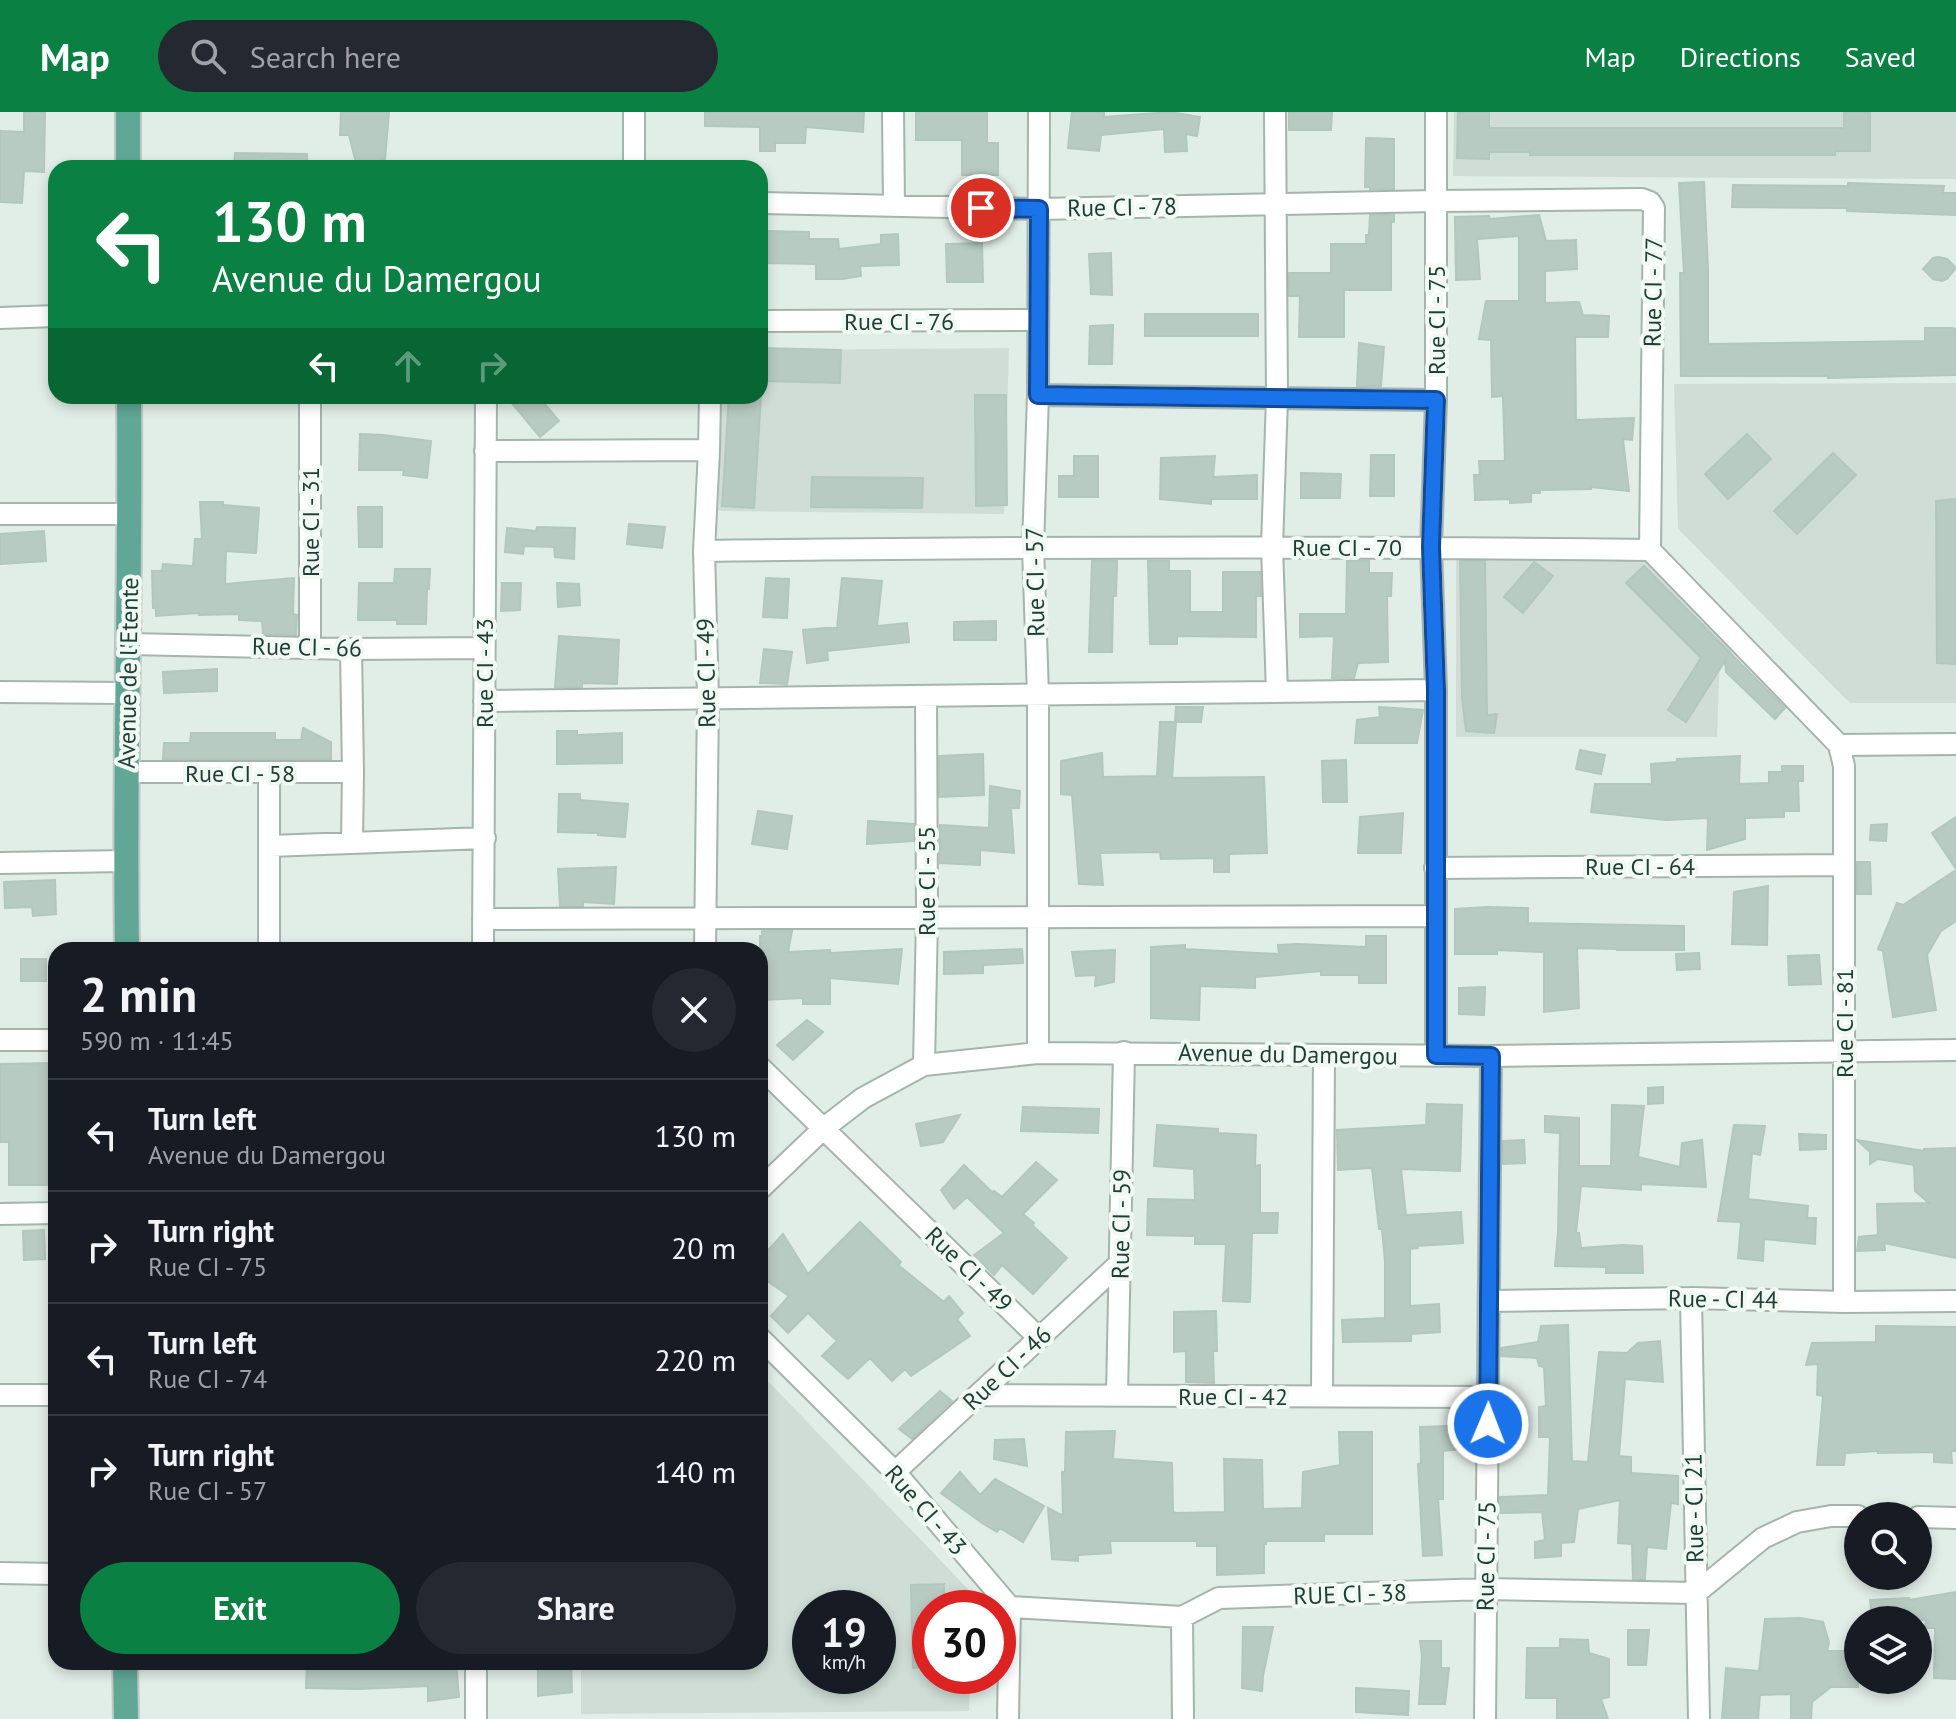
<!DOCTYPE html>
<html lang="en">
<head>
<meta charset="utf-8">
<style>
	:root { --surface:#171b24; --page:#242831; --text:#f1f3f6; --muted:#9ea1a6; --line:#363941; --accent:#0b8043 }
	body { margin:0; font-family:"PT Sans",sans-serif; background:var(--page); color:var(--text); height:100vh; display:flex; flex-direction:column; font-size:30px; white-space:nowrap }
	* { box-sizing:border-box; margin:0 }
	p { font-size:26px; color:var(--muted) }
	.icon { flex:none; width:44px; height:44px; fill:none; stroke:currentColor; stroke-width:2; stroke-linecap:round; stroke-linejoin:round }
	.map { position:relative; flex:1; overflow:hidden }
	.sheet { position:absolute; left:48px; top:830px; width:720px; height:728px; display:flex; flex-direction:column; background:var(--surface); border-radius:24px; box-shadow:0 4px 12px #0003 }
	.sheet>* { flex:none }
	.top-card { position:absolute; left:48px; top:48px; width:720px; height:244px; border-radius:24px; box-shadow:0 4px 12px #0003; background:#0b8043; color:#fff; overflow:hidden }
	.fabs { position:absolute; left:1844px; top:1390px; display:grid; gap:16px }
	.fabs a { display:grid; place-items:center; width:88px; height:88px; border-radius:50%; background:var(--surface); box-shadow:0 4px 12px #0003; font-size:40px }
	.speed { position:absolute; left:792px; top:1478px; display:flex; gap:16px; font-size:40px; font-weight:700; text-align:center }
	.speed>* { display:grid; place-content:center; width:104px; height:104px; border-radius:50%; background:var(--surface); box-shadow:0 4px 12px #0003; line-height:1 }
	.speed small { font-size:20px; font-weight:400 }
	.speed .limit { border:12px solid #d22; background:#fff; color:#111 }
	.pin { position:absolute; display:grid; place-items:center; width:68px; height:68px; color:#fff; margin:-34px; border:4px solid #fff; border-radius:50%; box-shadow:0 2px 8px #0007 }
	.me { position:absolute; width:88px; margin:-44px; rotate:1deg; stroke-linejoin:round; filter:drop-shadow(0 0 6px #0008) }
	.turn { display:flex; align-items:center; gap:28px; height:168px; padding:0 32px; font-size:36px }
	.turn .icon { width:104px; height:104px; stroke-width:2.5 }
	.turn b { display:block; font-size:56px; line-height:68px }
	.lanes { display:flex; align-items:center; height:76px; padding:0 32px; background:#0003; justify-content:center; gap:40px; direction:ltr }
	.lanes .off { opacity:.35 }
	.round { display:grid; place-items:center; flex:none; width:84px; height:84px; border-radius:42px; background:var(--page) }
	.summary { display:flex; align-items:center; justify-content:space-between; height:136px; padding:0 32px }
	h1 { font-size:48px; font-weight:700; line-height:60px }
	.action { display:flex; gap:16px; margin-top:auto; padding:16px 32px }
	.action a { flex:1; height:92px; border-radius:48px; background:var(--accent); color:#fff; font-size:32px; font-weight:700; line-height:92px; text-align:center }
	.action a+a { background:var(--page); color:var(--text) }
	ul { padding:0; list-style:none }
	li { display:flex; align-items:center; gap:24px; height:112px; padding:0 32px; border-top:2px solid var(--line) }
	li div { flex:1 }
	li b { display:block; font-size:30px }
	li em { font-style:normal }
	header { display:flex; align-items:center; gap:48px; box-sizing:border-box; height:112px; padding:0 40px; background:var(--accent); color:#fff }
	header strong { font-size:38px }
	nav { display:flex; gap:44px; margin-inline-start:auto; font-size:28px }
	.search { width:560px; height:72px; background:var(--page); display:flex; align-items:center; gap:20px; box-sizing:border-box; padding:0 28px; border-radius:44px; color:var(--muted); font-size:30px }
	.map>svg:first-child { display:block }
</style>
</head>
<body>
<header>
<strong>Map</strong>
<div class="search"><svg class="icon" aria-label="search" viewBox="0 0 24 24"><circle cx="10" cy="10" r="6"/><path d="M15 15l6 6"/></svg>Search here</div>
<nav><a>Map</a><a>Directions</a><a>Saved</a></nav>
</header>
<div class="map">
<svg width="1956" height="1607" viewBox="0 0 1956 1607">
	<rect width="100%" height="100%" fill="#e1ede7"/>
	<!-- built -->
	<path fill="#cfddd6" fill-rule="evenodd" d="M1454,0H1956V67L1453,64Z
		M1009,236L1004,402L719,399L718,284H760V238Z
		M1956,271V591H1850L1678,417L1674,272Z
		M1456,447L1648,448L1737,538L1720,543L1717,625H1456Z
		M760,1261L971,1480V1496H930V1564H970L969,1599L581,1602V1550H760ZM810,1496H878V1564H810Z"/>
	<!-- building -->
	<path fill="#b8cbc3" stroke="#b2c7be" stroke-width="2" d="M24,0H45L44,60L24,59L22,91L0,90V19L24,20Z
		M341,0H389L385,47L357,55L349,23H340Z
		M705,0H864L863,20L806,15L805,31H775V39H760V15L705,14Z
		M916,0H987V31H998V63H962V28H916Z
		M1072,0H1104V5L1170,0L1200,5L1197,24L1186,22L1187,39L1165,40L1164,17L1101,23L1099,39L1068,36Z
		M1289,0H1332L1331,18H1289Z
		M1458,0H1489V16H1844V0H1870V39H1835V43H1530V40H1489V47L1457,46Z
		M1366,26L1394,27V77H1370V75H1365Z
		M235,41L307,42V56H234Z
		M1704,70L1708,157V232L1925,229V216H1952L1956,217V263L1828,266V264H1681L1680,161H1684L1679,71Z
		M1848,71L1944,74L1943,81H1956V103L1847,99V96L1732,95L1733,73L1848,74Z
		M1370,103H1394V110H1391V178H1344V225H1299L1300,184H1289V161H1331V132H1366V123H1369Z
		M1539,103L1546,129L1576,128L1577,157L1545,159V191L1579,190L1583,203L1609,204L1608,225H1575L1576,308L1634,306L1632,328L1623,327L1629,379L1591,375V377L1540,378V381H1531V390L1510,391V387L1475,388L1474,363H1480L1479,349H1505L1503,284L1492,285L1491,228L1479,227L1486,189H1519V124L1477,127L1480,167L1456,168L1455,105L1489,104L1490,107Z
		M760,119L809,120V127H838L839,137L881,132V123L898,122L899,153L860,154L861,164L842,167H816V152L760,151Z
		M982,131L983,170H947L946,132Z
		M1111,141L1112,183L1091,182L1089,142Z
		M1938,145L1947,147L1956,156L1947,167L1942,169L1933,167L1923,157L1933,146Z
		M1145,202H1258V224H1145Z
		M1113,213L1112,252H1089L1090,214Z
		M1359,231L1384,235L1381,274H1357Z
		M760,236L841,238L840,271L760,269Z
		M975,283H1006L1007,393L976,394Z
		M506,284H538L559,309L540,325Z
		M729,284H761L754,396L722,394Z
		M360,322L383,323L431,329L427,366L403,363L404,358H359Z
		M1747,322L1771,347L1728,387L1705,362Z
		M1833,341L1856,363L1797,422L1774,399Z
		M1371,343H1394V384H1370Z
		M1074,344H1098V385H1059V364H1074Z
		M1215,344L1213,365L1257,363V387H1211V392L1160,387L1161,346Z
		M1301,361L1341,362L1340,386H1301Z
		M812,365L923,366L922,396L811,395Z
		M1956,387V552L1937,551L1936,389Z
		M200,390H223V393L259,396L256,441L226,439L225,472L294,466L293,502L297,503L296,523L263,522L262,509L239,508V502L199,503V501L156,504V496H153L152,459H162L163,452L193,454L195,427H202Z
		M358,395H382V435H359Z
		M629,412L665,415L662,436L627,432Z
		M537,415L575,416L574,447L555,445L554,435L524,434L523,442L505,440L507,416L536,419Z
		M44,419L46,449L0,452V422Z
		M1092,449H1117L1116,484H1113L1112,540H1089Z
		M1148,449H1169V459H1190V500H1223V460H1260L1261,484H1256V525L1177,524V532H1150Z
		M1347,449H1369V461H1392L1391,484H1387L1388,550L1358,551L1354,566H1332L1334,524L1300,525V502H1346Z
		M1460,449H1485L1487,603L1497,602L1494,621L1466,619L1462,586Z
		M1534,450L1553,464L1523,501L1504,485Z
		M1644,454L1785,596L1775,607L1726,560L1725,549L1686,610L1668,598L1701,546L1626,471Z
		M395,457H430L429,477H427L426,512H397V508H358L359,471H394Z
		M766,466L789,467L787,506L763,505Z
		M842,466L882,469L877,514L907,511L909,530L827,539L828,548L807,551L803,518L825,516H837Z
		M502,471H521L520,498L501,499Z
		M557,471L579,472L580,493L558,495Z
		M996,509V528H954V510Z
		M559,524L619,528L617,572L582,571V575H555Z
		M764,537L792,540L787,572L760,571Z
		M217,557V579L164,581L163,560Z
		M1176,595H1203L1201,610H1176L1172,666L1264,665L1267,741L1229,742V760H1214V746L1161,747L1160,740L1100,741L1103,773L1079,772L1072,683L1061,682V649L1102,641L1103,665L1157,664L1160,610H1175Z
		M1379,595L1423,598L1417,631H1355L1357,608L1380,605Z
		M303,616L331,630V647H163L164,631H190L191,621H275V628H301Z
		M557,619H577V623L622,621V651L557,652Z
		M1580,638L1605,643L1601,662L1576,657Z
		M983,642L984,683L939,685V644Z
		M1740,644L1739,672L1769,671V660H1782V654H1803V669H1798L1799,699H1784V705L1745,706V727L1707,738L1708,706L1666,708L1591,700L1595,672H1652L1651,652L1677,650V647Z
		M1346,648L1347,690H1323L1322,649Z
		M990,674L1020,679L1019,696H1011L1014,741L980,738V753L940,751V713L989,716Z
		M559,682H580V688L628,692L625,725L598,723V721L558,720Z
		M758,699L792,704L787,737L752,732Z
		M1403,701L1401,741H1358L1360,705Z
		M1956,705V757L1932,721Z
		M868,709L914,712V729L867,732Z
		M1887,712L1886,729L1870,728L1871,713Z
		M1857,750H1870L1871,782H1857Z
		M616,755L614,792L583,790V794H560L558,757Z
		M1956,758V809L1941,819L1927,843L1936,898L1893,905L1883,839L1878,837L1897,791L1903,793Z
		M55,768L56,802L33,804L32,795L5,796L4,770Z
		M1768,774L1767,833L1732,832L1734,780Z
		M1488,795L1528,796V811L1684,814V838H1617V837L1577,836L1579,896L1544,900V840L1497,838V842H1455V797Z
		M762,819H792L788,840L830,838V841L902,837L898,872L830,866V892H803V886L760,888V824H762Z
		M1366,824H1386V871H1359V863H1321V859L1255,865V876L1200,874L1199,908L1151,906V835L1185,833V837L1279,842L1278,833L1298,832L1366,835Z
		M1022,837L1023,851L983,853V861L944,862V840Z
		M1115,838L1114,870L1095,874L1096,863L1076,864L1072,840Z
		M1699,841L1700,857L1677,858L1676,842Z
		M1819,843L1821,872L1789,873L1788,844Z
		M21,847H46V869H21Z
		M1485,875L1484,903L1459,902V876Z
		M807,908L823,920L793,948L777,933Z
		M56,951V971H50L49,1032H56V1073H9V1030H0V952Z
		M1663,975V991L1648,992V976Z
		M1427,992L1462,993L1460,1059L1401,1057L1406,1103L1461,1100L1463,1131L1417,1134L1418,1136L1410,1137V1194L1439,1192L1440,1220L1411,1222V1229L1343,1230L1342,1208L1385,1206V1150L1382,1117H1379L1372,1056L1338,1058L1337,1018L1426,1013Z
		M1612,993L1644,994L1638,1045L1680,1055L1682,1031L1702,1028L1706,1075L1641,1072V1078L1581,1074L1576,1121H1579L1581,1136L1622,1133L1642,1134L1643,1161H1606V1155L1555,1154L1558,1120L1560,1021L1545,1020V1004L1579,1006V1054H1611Z
		M1023,995L1099,997L1098,1021L1021,1019Z
		M960,1003L943,1030L921,1034L916,1012Z
		M1157,1013L1218,1017V1021L1256,1023L1255,1054L1260,1053V1101H1278L1277,1121H1252L1250,1190L1223,1189L1226,1132H1195V1124L1147,1123L1148,1087L1195,1088L1194,1057L1154,1054Z
		M1734,1013L1765,1014L1760,1043L1752,1041L1748,1087L1808,1094L1807,1106H1816L1815,1132L1764,1127L1763,1149L1738,1146L1741,1110L1718,1109Z
		M1799,1022L1826,1023V1037L1800,1038Z
		M1524,1028L1525,1051L1503,1052V1029Z
		M1857,1028L1924,1039V1037L1956,1036V1146L1884,1131L1885,1138L1857,1139L1859,1125L1878,1123L1877,1092L1929,1091L1915,1079L1914,1053L1878,1047L1870,1052V1040Z
		M1036,1050L1057,1068L1023,1102L1034,1111L1032,1113L1067,1146L1033,1182L1002,1153L994,1163L974,1143L1004,1121L967,1085L954,1097L941,1078L964,1053L992,1080L994,1079L1002,1085Z
		M860,1110L901,1150L898,1153L944,1190L949,1184L963,1201L957,1207L970,1224L911,1264L905,1257L892,1269L870,1246L848,1267L822,1244L837,1229L808,1201L788,1221L771,1204L789,1184L760,1164V1147L783,1122L808,1162Z
		M44,1118L45,1147L24,1148L23,1119Z
		M1216,1199L1217,1239H1213L1214,1271L1186,1270V1239L1174,1240V1200Z
		M1568,1213L1572,1349L1588,1350L1599,1240L1627,1241L1638,1231L1660,1229L1663,1270L1625,1267L1619,1344L1631,1345V1361L1678,1364V1392L1671,1391L1666,1437L1647,1435L1645,1467H1633L1632,1432L1618,1431L1620,1388L1578,1397L1574,1430L1561,1431V1444L1535,1446V1430L1545,1428L1542,1400L1500,1401V1385L1548,1383L1550,1325H1539V1295L1546,1294L1544,1255L1539,1254L1537,1246L1501,1244V1236L1538,1230L1541,1214Z
		M1876,1214L1956,1215V1339H1951L1952,1351L1934,1350V1340L1878,1341V1339L1845,1341L1844,1353H1817L1823,1284L1817,1283L1818,1252L1806,1253L1812,1231L1876,1230Z
		M940,1279L952,1289L912,1327L899,1317Z
		M1474,1313L1471,1336L1443,1339V1387H1438L1442,1443L1423,1444L1418,1352L1421,1351L1420,1315Z
		M1115,1319L1113,1347L1172,1351L1173,1400L1176,1401L1225,1400L1224,1347L1262,1348L1263,1397L1302,1396L1303,1360L1340,1353L1339,1320H1372V1422H1324V1429H1266V1432H1264V1461L1217,1463V1434H1197V1429H1110L1111,1441L1078,1443V1449L1052,1447L1048,1396L1063,1404L1062,1360H1065L1066,1320Z
		M1024,1327L1027,1354L994,1347L995,1328Z
		M960,1360L980,1383L995,1367L1044,1394L1023,1430L1000,1416L997,1420L982,1411L941,1381Z
		M944,1472V1496H930V1555L913,1556L911,1473Z
		M1956,1480V1567L1934,1566L1935,1516H1925L1926,1508H1872L1870,1488L1909,1486V1488Z
		M1800,1506L1823,1510L1829,1530L1827,1539H1858V1575H1831L1812,1590L1811,1607H1791V1582L1760,1583L1758,1607H1722L1726,1556L1759,1559L1765,1507Z
		M1243,1515H1273L1263,1564L1262,1579L1242,1576Z
		M1628,1518H1649L1646,1553H1628Z
		M1560,1527L1588,1528L1589,1541L1609,1547V1585L1601,1587L1608,1607H1557V1586H1526L1527,1536H1560Z
		M1420,1529H1441V1556H1449L1445,1592H1419L1422,1544Z
		M307,1550H456L459,1585L428,1589V1574L358,1577L306,1576Z
		M538,1550H571L572,1580L538,1584Z
		M1356,1576L1409,1579L1408,1603L1356,1600Z"/>
	<g fill="none" stroke-linecap="round" stroke-linejoin="round">
		<!-- minor casing -->
		<g stroke="#a3b5ae" stroke-width="24">
			<path id="minor" d="M893,0L894,94
				M1275,0L1277,286L1272,435L1277,580
				M634,56V0
				M760,91L1039,97L1436,89L1642,87L1650,90L1654,96L1650,438
				M0,206L56,204
				M760,209L1038,208
				M1038,283L1436,288
				M310,284V535
				M485,339L709,338
				M0,402H131
				M704,439C1020,435 1335,434 1650,438L1839,633L1956,632
				M129,532L351,537L484,536
				M351,537L353,660L352,731
				M0,580L127,581
				M484,589L1436,578
				M1839,633L1844,654V1190
				M127,660H353
				M270,734L485,726
				M0,751L126,749
				M1435,756L1844,753
				M483,807L1436,804
				M269,838V661
				M483,838L486,284
				M705,838L708,587L704,439L709,338L710,284
				M0,928H56
				M1038,941V583L1033,435L1038,283L1039,0
				M1436,943V578L1431,435L1436,288V0
				M924,953L927,806L926,584
				M760,955L1039,1226
				M760,1077L824,1016L863,986L924,953L1038,941L1491,944L1956,938
				M0,1102L56,1101
				M1691,1186L1699,1607
				M1489,1189L1691,1186L1844,1190L1956,1189
				M760,1226L895,1360L1010,1495L1008,1607
				M0,1283H56
				M978,1283L1489,1285
				M1117,1283L1124,940
				M1322,1284L1324,943
				M895,1360L1120,1151
				M1918,1405L1956,1406
				M0,1461L56,1462
				M1010,1495L1182,1505L1219,1486L1485,1477L1696,1481L1763,1426L1797,1410L1831,1404H1858
				M1182,1505L1183,1607
				M476,1550V1607
				M1485,1607L1491,944"/>
		</g>
		<!-- major casing -->
		<g stroke="#c0c9c7" stroke-width="28">
			<path id="major" d="M128,0V56
				M127,838C124,653 131,469 129,284
				M125,1550L126,1607"/>
		</g>
		<!-- minor -->
		<use href="#minor" stroke="#fff" stroke-width="20"/>
		<!-- major -->
		<use href="#major" stroke="#60a795" stroke-width="24"/>
	</g>
	<g fill="none" stroke-linecap="round" stroke-linejoin="round">
		<!-- route casing -->
		<g stroke="#114b97" stroke-width="20">
			<path id="route" d="M981,96L1039,97L1038,283L1436,288L1431,435L1436,578V943L1491,944L1488,1312"/>
		</g>
		<!-- route -->
		<use href="#route" stroke="#1a73e8" stroke-width="14"/>
	</g>
	<g text-anchor="middle" dominant-baseline="central" stroke-width="8" stroke-linejoin="round" paint-order="stroke">
		<!-- street labels -->
		<g font-size="24" fill="#1f3f36" stroke="#f1f9f5">
			<text transform="translate(1122 95) rotate(-1)">Rue CI - 78</text>
			<text transform="translate(1653 180) rotate(-89)">Rue CI - 77</text>
			<text transform="translate(1436 208) rotate(-90)">Rue CI - 75</text>
			<text x="899" y="209">Rue CI - 76</text>
			<text transform="translate(310 410) rotate(-90)">Rue CI - 31</text>
			<text x="1347" y="435">Rue CI - 70</text>
			<text transform="translate(1035 470) rotate(-91)">Rue CI - 57</text>
			<text transform="translate(307 535) rotate(1)">Rue CI - 66</text>
			<text transform="translate(128 561) rotate(-89)">Avenue de l'Etente</text>
			<text transform="translate(484 561) rotate(-90)">Rue CI - 43</text>
			<text transform="translate(706 561) rotate(-91)">Rue CI - 49</text>
			<text x="240" y="661">Rue CI - 58</text>
			<text x="1640" y="754">Rue CI - 64</text>
			<text transform="translate(926 769) rotate(-90)">Rue CI - 55</text>
			<text transform="translate(1844 911) rotate(-90)">Rue CI - 81</text>
			<text transform="translate(1288 942) rotate(1)">Avenue du Damergou</text>
			<text transform="translate(1121 1112) rotate(-89)">Rue CI - 59</text>
			<text transform="translate(969 1157) rotate(44)">Rue CI - 49</text>
			<text transform="translate(1723 1187) rotate(1)">Rue - CI 44</text>
			<text transform="translate(1007 1256) rotate(-43)">Rue CI - 46</text>
			<text x="1233" y="1284">Rue CI - 42</text>
			<text transform="translate(1694 1396) rotate(-91)">Rue - CI 21</text>
			<text transform="translate(926 1398) rotate(49)">Rue CI - 43</text>
			<text transform="translate(1486 1444) rotate(-89)">Rue CI - 75</text>
			<text transform="translate(1350 1482) rotate(-2)">RUE CI - 38</text>
		</g>
	</g>
</svg>
<div class="fabs">
<a><svg class="icon" aria-label="search" viewBox="0 0 24 24"><circle cx="10" cy="10" r="6"/><path d="M15 15l6 6"/></svg></a>
<a><svg class="icon" aria-label="layers" viewBox="0 0 24 24"><path d="M12 4l9 5-9 5-9-5zM3 14l9 5 9-5"/></svg></a>
</div>
<div class="speed"><div>19<small>km/h</small></div><div class="limit">30</div></div>
<div class="pin" style="left:981px;top:96px;background:#d93025"><svg class="icon" aria-label="arrive" viewBox="0 0 24 24"><path d="M6 21V4h12l-3 4 3 4H6"/></svg></div>
<svg class="me" style="left:1488px;top:1312px" viewBox="-20 -20 40 40"><circle r="17" fill="#1a73e8" stroke="#fff" stroke-width="3"/><path d="M0-11L8 9 0 5-8 9z" fill="#fff"/></svg>
<div class="top-card">
<div class="turn"><svg class="icon" aria-label="left" viewBox="0 0 24 24"><path d="M17 20v-9H6M10 6l-5 5 5 5"/></svg><div><b>130 m</b>Avenue du Damergou</div></div>
<div class="lanes"><svg class="icon" aria-label="left" viewBox="0 0 24 24"><path d="M17 20v-9H6M10 6l-5 5 5 5"/></svg><svg class="icon off" aria-label="ahead" viewBox="0 0 24 24"><path d="M12 20V5M6 11l6-6 6 6"/></svg><svg class="icon off" aria-label="right" viewBox="0 0 24 24"><path d="M7 20v-9h11M14 6l5 5-5 5"/></svg></div>
</div>
<section class="sheet">
<div class="summary"><div><h1>2 min</h1><p>590 m · 11:45</p></div><a class="round"><svg class="icon" aria-label="close" viewBox="0 0 24 24"><path d="M6 6l12 12M18 6L6 18"/></svg></a></div>
<ul>
<li><svg class="icon" aria-label="left" viewBox="0 0 24 24"><path d="M17 20v-9H6M10 6l-5 5 5 5"/></svg><div><b>Turn left</b><p>Avenue du Damergou</p></div><em>130 m</em></li>
<li><svg class="icon" aria-label="right" viewBox="0 0 24 24"><path d="M7 20v-9h11M14 6l5 5-5 5"/></svg><div><b>Turn right</b><p>Rue CI - 75</p></div><em>20 m</em></li>
<li><svg class="icon" aria-label="left" viewBox="0 0 24 24"><path d="M17 20v-9H6M10 6l-5 5 5 5"/></svg><div><b>Turn left</b><p>Rue CI - 74</p></div><em>220 m</em></li>
<li><svg class="icon" aria-label="right" viewBox="0 0 24 24"><path d="M7 20v-9h11M14 6l5 5-5 5"/></svg><div><b>Turn right</b><p>Rue CI - 57</p></div><em>140 m</em></li>
</ul>
<div class="action"><a>Exit</a><a>Share</a></div>
</section>
</div>
</body>
</html>
